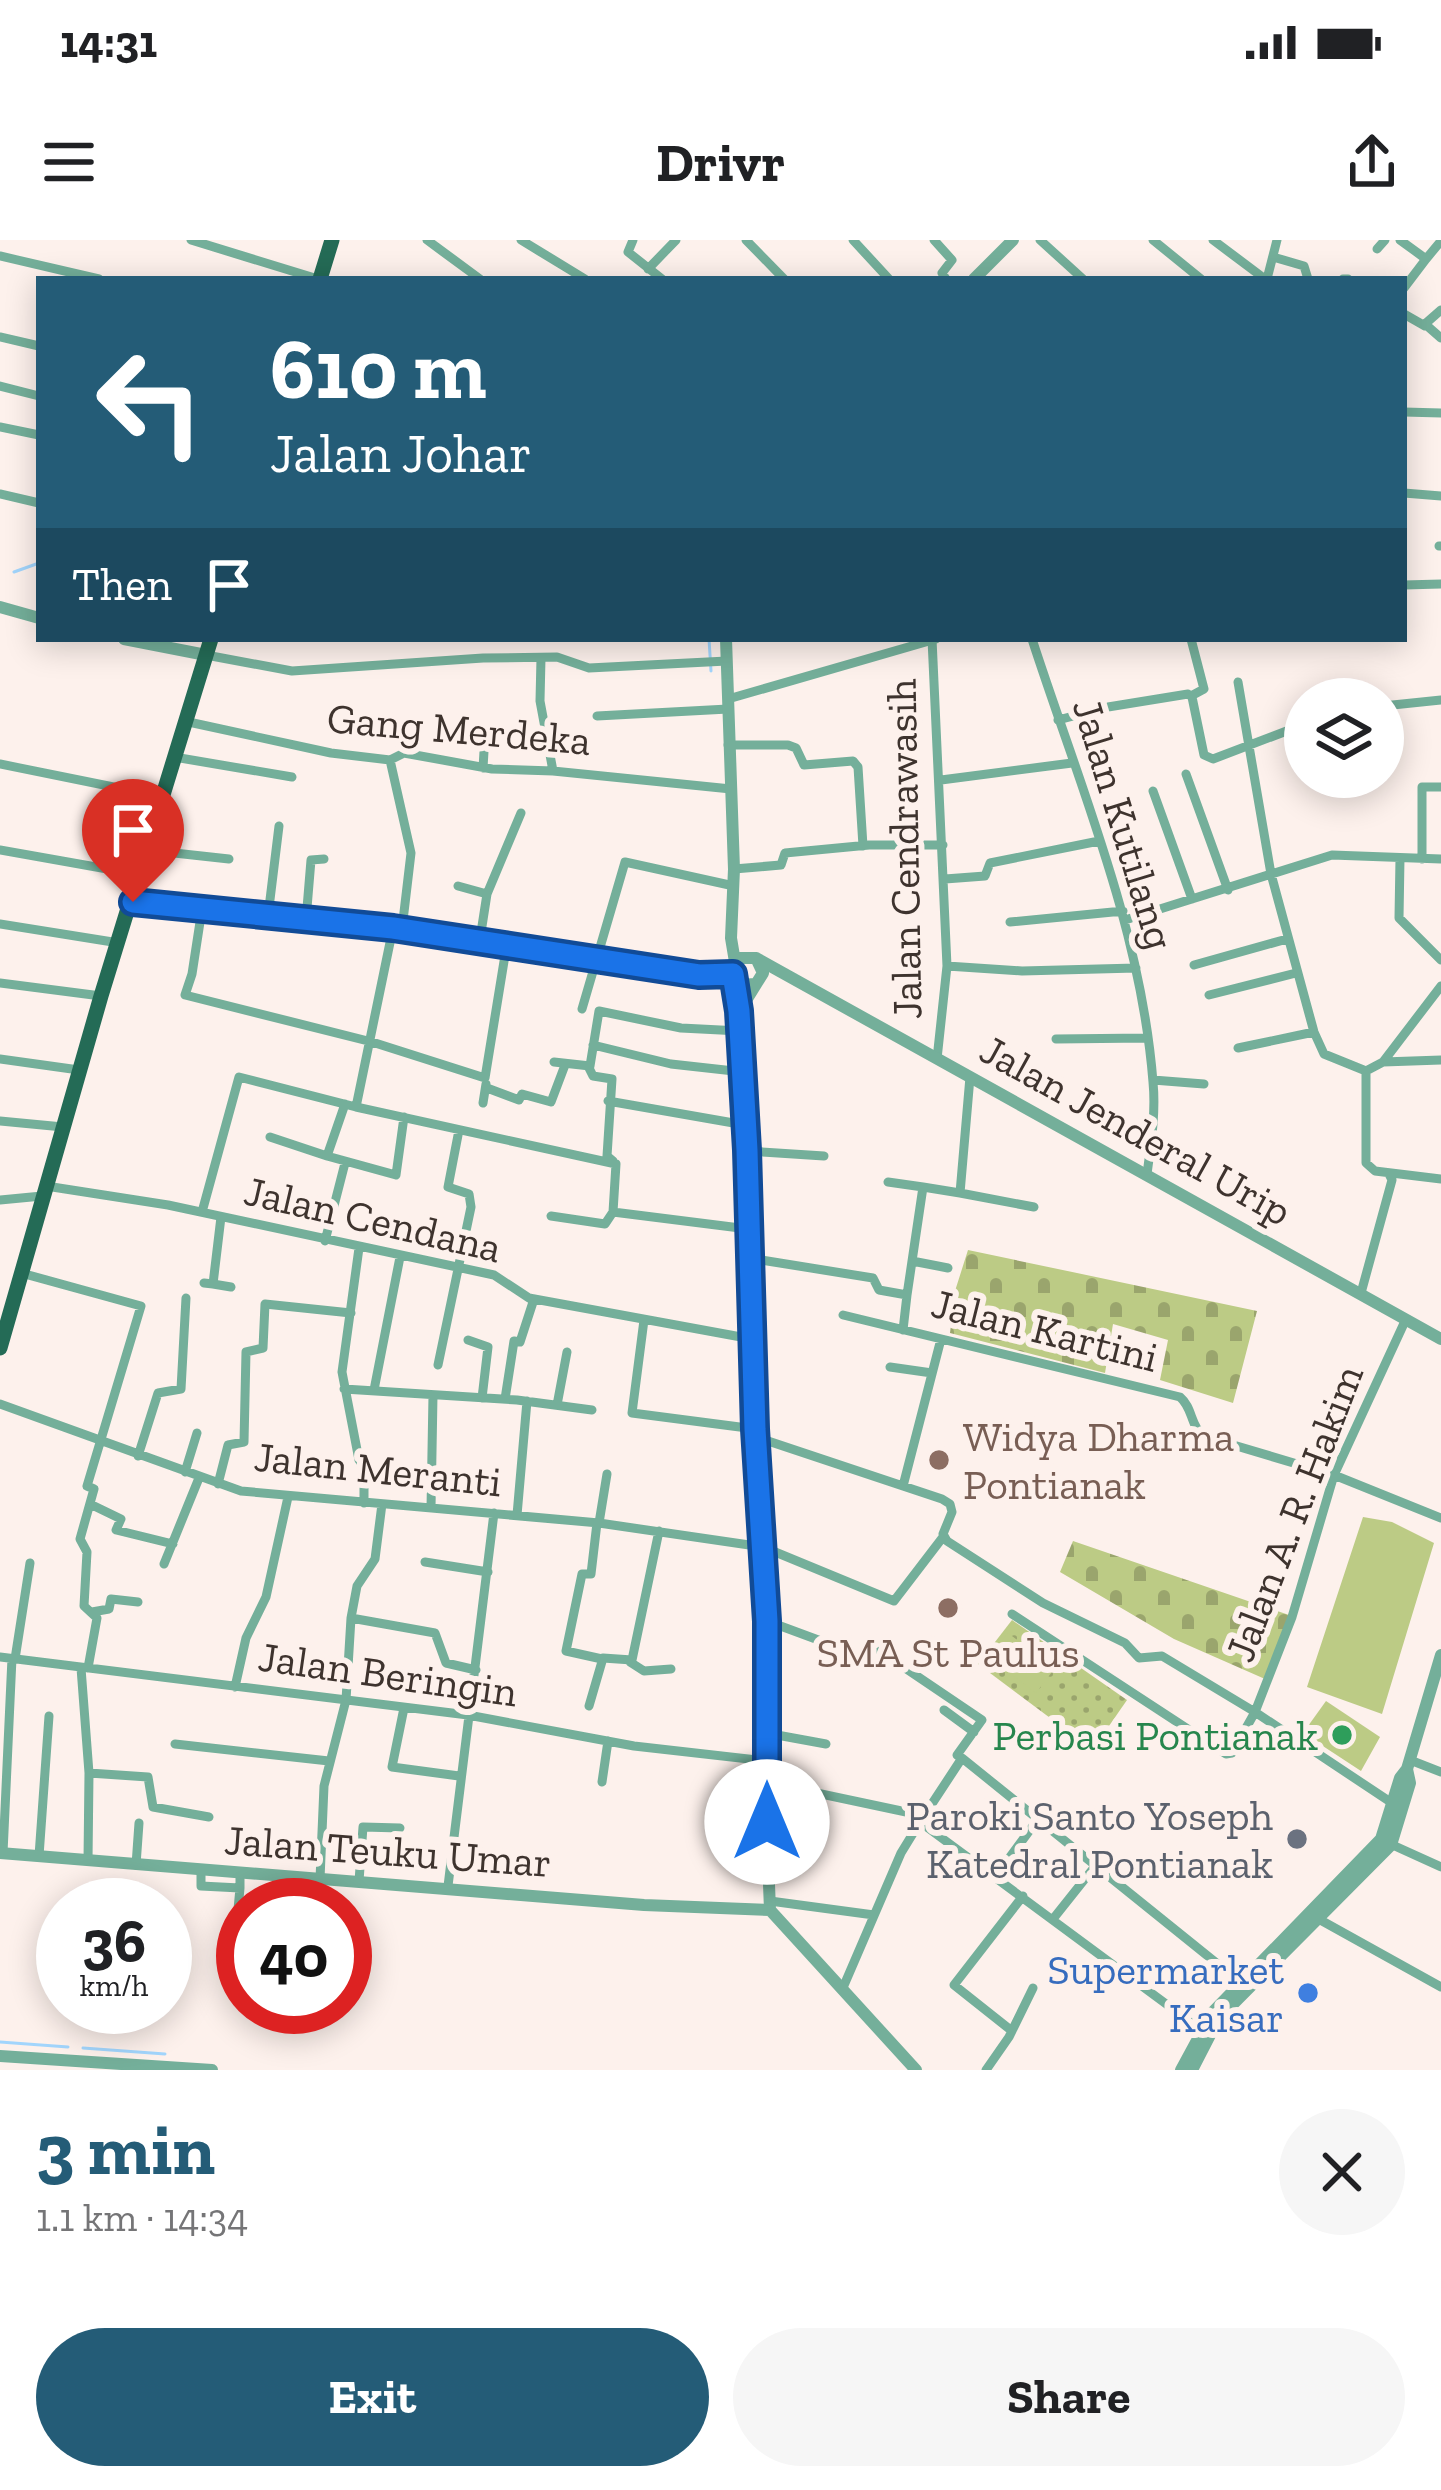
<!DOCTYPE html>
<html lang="en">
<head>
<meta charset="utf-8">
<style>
	:root { --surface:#fff; --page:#f6f6f6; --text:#202124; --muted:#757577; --accent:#245c77 }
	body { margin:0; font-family:"Zilla Slab",serif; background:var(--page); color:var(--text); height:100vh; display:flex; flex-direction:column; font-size:45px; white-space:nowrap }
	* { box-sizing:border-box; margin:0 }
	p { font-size:39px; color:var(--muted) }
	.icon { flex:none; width:66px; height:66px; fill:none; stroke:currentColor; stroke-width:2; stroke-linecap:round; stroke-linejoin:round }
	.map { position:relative; height:1830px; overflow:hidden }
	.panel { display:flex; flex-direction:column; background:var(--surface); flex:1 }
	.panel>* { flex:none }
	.top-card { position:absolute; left:36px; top:36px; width:1371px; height:366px; border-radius:0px; box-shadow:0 6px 30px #0003; background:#245c77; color:#fff; overflow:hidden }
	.controls { position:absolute; left:1284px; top:438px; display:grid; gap:24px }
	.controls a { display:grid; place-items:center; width:120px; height:120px; border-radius:50%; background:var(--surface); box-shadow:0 6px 30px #0003; font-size:60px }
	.speed { position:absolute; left:36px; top:1638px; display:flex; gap:24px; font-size:60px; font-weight:700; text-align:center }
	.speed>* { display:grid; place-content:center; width:156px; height:156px; border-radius:50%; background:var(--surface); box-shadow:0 6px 30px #0003; line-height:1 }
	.speed small { font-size:30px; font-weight:400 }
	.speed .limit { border:18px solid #d22; background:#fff; color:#111 }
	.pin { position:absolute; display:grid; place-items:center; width:102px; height:102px; color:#fff; margin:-123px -51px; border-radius:50% 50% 50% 0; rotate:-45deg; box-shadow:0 0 12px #0007 }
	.pin .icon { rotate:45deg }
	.me { position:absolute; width:132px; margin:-66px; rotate:0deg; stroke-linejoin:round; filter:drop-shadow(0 0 9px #0008) }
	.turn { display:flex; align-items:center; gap:42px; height:252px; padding:0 36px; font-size:54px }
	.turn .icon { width:156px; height:156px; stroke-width:2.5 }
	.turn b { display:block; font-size:84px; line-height:102px }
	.then { display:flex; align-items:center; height:114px; padding:0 36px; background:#0003; gap:24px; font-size:45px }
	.round { display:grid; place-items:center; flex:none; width:126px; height:126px; border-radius:63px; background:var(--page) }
	.overview { display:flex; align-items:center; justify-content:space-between; height:204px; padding:0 36px }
	h1 { font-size:72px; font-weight:700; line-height:90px; color:var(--accent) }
	.action { display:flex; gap:24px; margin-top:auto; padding:24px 36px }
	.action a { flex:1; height:138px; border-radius:72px; background:var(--accent); color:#fff; font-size:48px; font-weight:700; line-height:138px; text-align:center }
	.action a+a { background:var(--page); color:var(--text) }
	.status { display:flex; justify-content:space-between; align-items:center; height:84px; padding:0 60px; background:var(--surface); direction:ltr }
	.status svg { height:33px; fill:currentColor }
	header { display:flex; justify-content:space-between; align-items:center; height:156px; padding:0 36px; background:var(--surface); font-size:54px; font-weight:700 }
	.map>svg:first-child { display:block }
</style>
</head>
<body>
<div class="status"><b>14:31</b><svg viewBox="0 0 49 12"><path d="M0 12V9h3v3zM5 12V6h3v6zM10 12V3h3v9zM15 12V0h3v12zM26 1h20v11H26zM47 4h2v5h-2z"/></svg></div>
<header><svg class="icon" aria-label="menu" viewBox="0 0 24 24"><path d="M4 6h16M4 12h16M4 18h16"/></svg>Drivr<svg class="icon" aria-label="share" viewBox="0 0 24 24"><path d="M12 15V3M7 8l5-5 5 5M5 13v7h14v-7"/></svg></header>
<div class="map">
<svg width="1441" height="1830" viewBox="0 0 1441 1830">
	<defs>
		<pattern id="cemetery-stones" width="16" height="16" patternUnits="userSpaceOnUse" patternTransform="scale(3)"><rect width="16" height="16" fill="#bccb85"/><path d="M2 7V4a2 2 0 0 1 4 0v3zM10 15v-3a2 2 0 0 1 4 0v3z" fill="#9aa56d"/></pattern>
		<pattern id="park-dots" width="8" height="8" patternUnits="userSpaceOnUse" patternTransform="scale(3)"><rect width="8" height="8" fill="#bccb85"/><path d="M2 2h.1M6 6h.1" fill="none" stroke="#9aa56d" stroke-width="1.8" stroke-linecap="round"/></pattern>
	</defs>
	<rect width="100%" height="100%" fill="#fdf1ec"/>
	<!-- cemetery -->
	<path fill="url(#cemetery-stones)" d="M968,1010L1257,1071L1233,1163L1160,1140L1168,1100L1113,1084L1105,1133L950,1093L955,1051Z
		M1073,1301L1289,1375L1265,1439L1174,1399L1060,1332Z"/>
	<!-- park -->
	<path fill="url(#park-dots)" d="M1012,1380L1127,1460L1100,1499L1085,1504L978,1424Z"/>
	<!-- pitch -->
	<path fill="#bccb85" d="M1363,1277L1392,1282L1434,1303L1382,1474L1307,1447Z
		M1008,1393L1055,1428L1036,1453L989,1417Z
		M1326,1461L1380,1497L1361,1531L1303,1493Z"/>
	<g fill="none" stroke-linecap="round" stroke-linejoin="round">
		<!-- stream -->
		<path stroke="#a2d5fc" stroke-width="3" d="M14,332L39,323
			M709,399L711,431
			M0,1802L68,1807
			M83,1808L165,1814"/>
		<!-- minor -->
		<path stroke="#74af9a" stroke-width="9" d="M191,0L318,39
			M427,0L480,39
			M521,0L585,39
			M633,0L628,12L662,39
			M746,0L784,39
			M853,0L889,39
			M934,0L952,20L942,33L946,39
			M1040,0L1083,39
			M1153,0L1201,39
			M1213,0L1265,39
			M1400,0L1426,19L1404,48
			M1377,9L1385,0
			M0,16L99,39
			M1273,17L1304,26L1308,39
			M1426,19L1441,1
			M648,29L676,0
			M1267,39L1277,0
			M1343,39H1348
			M1441,70L1425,84L1441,98
			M1404,74L1425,86
			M0,97L39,106
			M0,146L39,156
			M1404,172L1441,173
			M0,187L39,195
			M1404,253L1441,256
			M0,254L39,263
			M1439,306H1441
			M1404,345L1441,344
			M932,399L947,726L937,819
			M1032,399C1079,544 1141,688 1153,842C1156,873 1151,904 1147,934
			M206,415L292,431L483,418L557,417L589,428L727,421
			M541,418L540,461L553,531
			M1238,442L1271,634L1314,792L1324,814L1366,831V923L1375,931L1441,939
			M1191,456L1204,449L1191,399
			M728,459L936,399
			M1383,466L1441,460
			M597,476L728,469
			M1058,480L1108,467L1188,454L1192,457L1204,515L1213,519L1305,484
			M184,481L331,513L390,520L404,513L492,529L553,531L731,549
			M728,505H788L796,508L804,525L853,521L858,527L863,606
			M174,517L292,537
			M390,520L411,613L402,689
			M0,524L163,557
			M483,528L485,495
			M1186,534L1228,650
			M941,540L1072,523
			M1153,551L1192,659
			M0,610L141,635
			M147,610L229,619
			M1400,618L1399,678L1441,720
			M1422,619V547H1441
			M734,629L781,625L785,613L869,605H943
			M945,639L985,636L990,623L1099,601
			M458,646L487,654L480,699
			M487,654L521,573
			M202,669L192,734L185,755L372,802L485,838L507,703
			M268,676L279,586
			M306,680L311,620L324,619
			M1125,680L1332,615L1441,619
			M1010,682L1123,671
			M0,684L119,703
			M393,688L356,867L616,924L613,972L748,989
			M1194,725L1287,699
			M947,726L1022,731L1136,728
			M0,743L101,756
			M1209,755L1296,733
			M582,769L625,622L734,646
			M1056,799L1146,798
			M593,805L671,824L743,832
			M1238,808L1314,792
			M0,819L79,830
			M554,822L590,826L599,771L681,788L740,791
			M1383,822L1441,746
			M589,828L593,836L612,839L607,916L613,921
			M1366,831L1383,822L1441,820
			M1153,840L1204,844
			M487,848L519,860L522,854L551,862L565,825
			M608,861L745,885
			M483,863L486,844
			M0,881L63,887
			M270,897L327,916L345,864
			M747,911L824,916
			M327,916L396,935L404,877
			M888,942L923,947
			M46,946L168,965L494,1035L529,1058L752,1099
			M960,953L1034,967
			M0,960L42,956
			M202,972L239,837L356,867
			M551,976L605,984L613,972
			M325,1001L345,923
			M359,1008L342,1132L359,1220L364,1227V1263
			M749,1018L873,1038L879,1050L907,1055L903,1090
			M912,1021L948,1028
			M21,1033L141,1066L87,1246L94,1249L80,1299L87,1312L84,1366L97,1378L88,1428
			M204,1043L213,1044L221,977
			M213,1044L231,1047
			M1361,1053L1392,940L1389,934
			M907,1055L923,947L960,953L970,837
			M843,1075L1180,1157C1193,1168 1190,1185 1203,1196L1334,1235L1441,1278
			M644,1080L632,1173L755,1189
			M468,1100L488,1107L482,1158
			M438,1125L471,967L469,954L448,947L459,890
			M890,1127L932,1133
			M344,1149L517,1160L592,1170
			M374,1150L400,1017
			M505,1159L514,1101L520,1102L534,1059
			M0,1164L241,1251L599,1283L763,1307L894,1361L943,1297
			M557,1165L567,1112
			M756,1197L942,1259L950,1264L952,1272L943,1294L947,1301L1043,1363L1125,1403L1139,1418L1162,1416L1255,1472L1232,1513L1226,1514L1012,1374
			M138,1216L158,1153L181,1149L186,1058
			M185,1232L197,1193
			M218,1244L228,1205L244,1202L246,1112L263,1108L265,1064L351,1073
			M903,1246L941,1099
			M90,1264L121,1279L116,1290L173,1304
			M431,1268L433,1155
			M517,1275L527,1161
			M597,1283L591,1334H582L566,1411L602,1419
			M599,1283L607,1234
			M425,1322L488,1332
			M164,1324L199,1238
			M92,1372L109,1369L111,1359L138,1362
			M351,1378L435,1393L446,1423L476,1430
			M767,1381L867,1418L874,1407L982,1480L957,1515
			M0,1417L468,1475L634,1506L766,1521
			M15,1419L30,1323
			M630,1422L644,1431L671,1429
			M81,1428L89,1533L88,1621
			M235,1447L246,1398L266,1357L288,1257
			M589,1466L603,1418L632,1420L659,1291
			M404,1468L392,1527L459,1536
			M944,1470L974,1492
			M766,1493L826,1504
			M175,1504L329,1521
			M1410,1520L1441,1532
			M89,1533L148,1537L153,1567L209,1577
			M602,1542L608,1501
			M765,1542L925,1576
			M1392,1563L1255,1472L1292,1377L1334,1235L1406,1079
			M920,1582L962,1518L1240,1742
			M1386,1602L1441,1627
			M3,1613L12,1418
			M39,1616L49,1476
			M136,1625L139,1583
			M201,1630V1646L240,1648V1633
			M996,1636L1038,1579
			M320,1639L324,1546L346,1460L351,1378L357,1346L375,1319L382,1264
			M359,1641L363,1587L400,1588
			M448,1646L494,1273
			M770,1661L874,1675
			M1315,1677L1441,1747
			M1053,1679L1096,1625
			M236,1691L240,1648
			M842,1750L901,1613L920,1582L1200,1789
			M1012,1791L954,1745L1023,1656
			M986,1830L1009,1797L1033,1748"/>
		<!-- tertiary -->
		<path stroke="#74af9a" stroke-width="12" d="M974,39L1013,0
			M0,367L39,378
			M124,399L206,415
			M726,399L734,629L731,698L735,722
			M133,662L393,688L699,735L733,734
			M756,718L1441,1099
			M735,738L747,911L755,1189L767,1381L765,1542L770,1670
			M740,770L763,733L756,718H739L733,728L735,738L743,745L754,744
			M0,1613L644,1665L770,1670
			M770,1670L916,1830
			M0,1816L212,1830
			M1181,1830L1212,1773L1381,1599L1400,1538L1407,1529L1441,1415
			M1192,1830L1210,1795L1233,1764L1391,1605L1410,1543L1407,1529"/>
		<!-- primary -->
		<path stroke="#246b56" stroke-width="15" d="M320,39L332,0
			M0,1108L101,756L211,399"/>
	</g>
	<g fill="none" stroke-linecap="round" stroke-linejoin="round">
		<!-- route casing -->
		<g stroke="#114b97" stroke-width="30">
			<path id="route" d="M133,662L393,688L699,735L733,734L739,771L747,910L755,1189L767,1381V1582"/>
		</g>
		<!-- route -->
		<use href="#route" stroke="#1a73e8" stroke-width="21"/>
	</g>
	<!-- markers -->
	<g fill="#8d6e63" stroke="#fdf1ec" stroke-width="4.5">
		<circle cx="939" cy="1220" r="12"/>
		<circle cx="948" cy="1368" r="12"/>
	</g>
	<circle fill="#2e9e5b" stroke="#fdf1ec" stroke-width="4.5" cx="1342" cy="1495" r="12"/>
	<circle fill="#6b7280" stroke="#fdf1ec" stroke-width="4.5" cx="1297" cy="1599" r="12"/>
	<circle fill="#3f7fe0" stroke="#fdf1ec" stroke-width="4.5" cx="1308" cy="1753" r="12"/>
	<g text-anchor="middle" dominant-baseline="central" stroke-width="12" stroke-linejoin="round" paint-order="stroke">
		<!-- street labels -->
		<g font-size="42" fill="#3e332e" stroke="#fdf1ec">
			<text transform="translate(459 489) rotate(5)">Gang Merdeka</text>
			<text transform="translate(1124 584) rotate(73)">Jalan Kutilang</text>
			<text transform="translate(904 609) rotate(-91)">Jalan Cendrawasih</text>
			<text transform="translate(1136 890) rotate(29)">Jalan Jenderal Urip</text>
			<text transform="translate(373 979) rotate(13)">Jalan Cendana</text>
			<text transform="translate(1045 1090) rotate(14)">Jalan Kartini</text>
			<text transform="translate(378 1229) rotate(6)">Jalan Meranti</text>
			<text transform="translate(1294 1273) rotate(-69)">Jalan A. R. Hakim</text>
			<text transform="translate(388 1434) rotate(8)">Jalan Beringin</text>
			<text transform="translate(388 1611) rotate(4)">Jalan Teuku Umar</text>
		</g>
		<!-- education labels -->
		<g font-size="42" fill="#785e54" stroke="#fdf1ec" text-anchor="start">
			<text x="963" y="1196">Widya Dharma<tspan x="963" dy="48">Pontianak</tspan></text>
			<text x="948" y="1412" text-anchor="middle">SMA St Paulus</text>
		</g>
		<!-- leisure labels -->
		<g font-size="42" fill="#27864d" stroke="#fdf1ec" text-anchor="end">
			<text x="1318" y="1495">Perbasi Pontianak</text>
		</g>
		<!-- worship labels -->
		<g font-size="42" fill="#5b616d" stroke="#fdf1ec" text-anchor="end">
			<text x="1273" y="1575">Paroki Santo Yoseph<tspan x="1273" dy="48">Katedral Pontianak</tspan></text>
		</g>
		<!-- shop labels -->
		<g font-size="42" fill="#366cbe" stroke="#fdf1ec" text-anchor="end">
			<text x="1284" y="1729">Supermarket<tspan x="1284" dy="48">Kaisar</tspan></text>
		</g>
	</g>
</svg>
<div class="controls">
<a><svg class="icon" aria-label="layers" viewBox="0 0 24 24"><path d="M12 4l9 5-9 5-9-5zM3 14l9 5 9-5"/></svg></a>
</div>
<div class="speed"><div>36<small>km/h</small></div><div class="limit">40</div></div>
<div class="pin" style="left:133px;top:662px;background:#d93025"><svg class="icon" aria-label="arrive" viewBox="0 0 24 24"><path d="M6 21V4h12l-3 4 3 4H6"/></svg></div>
<svg class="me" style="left:767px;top:1582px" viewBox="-20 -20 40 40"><circle r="19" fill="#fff"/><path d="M0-13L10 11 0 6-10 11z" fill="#1a73e8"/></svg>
<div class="top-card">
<div class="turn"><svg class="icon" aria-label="left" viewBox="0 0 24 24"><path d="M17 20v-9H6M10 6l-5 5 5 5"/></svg><div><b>610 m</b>Jalan Johar</div></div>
<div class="then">Then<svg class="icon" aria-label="arrive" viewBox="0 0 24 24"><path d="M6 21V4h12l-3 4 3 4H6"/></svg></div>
</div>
</div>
<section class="panel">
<div class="overview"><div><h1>3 min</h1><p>1.1 km · 14:34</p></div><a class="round"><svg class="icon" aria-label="close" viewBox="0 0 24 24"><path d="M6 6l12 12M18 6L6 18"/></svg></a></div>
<div class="action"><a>Exit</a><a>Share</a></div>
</section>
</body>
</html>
